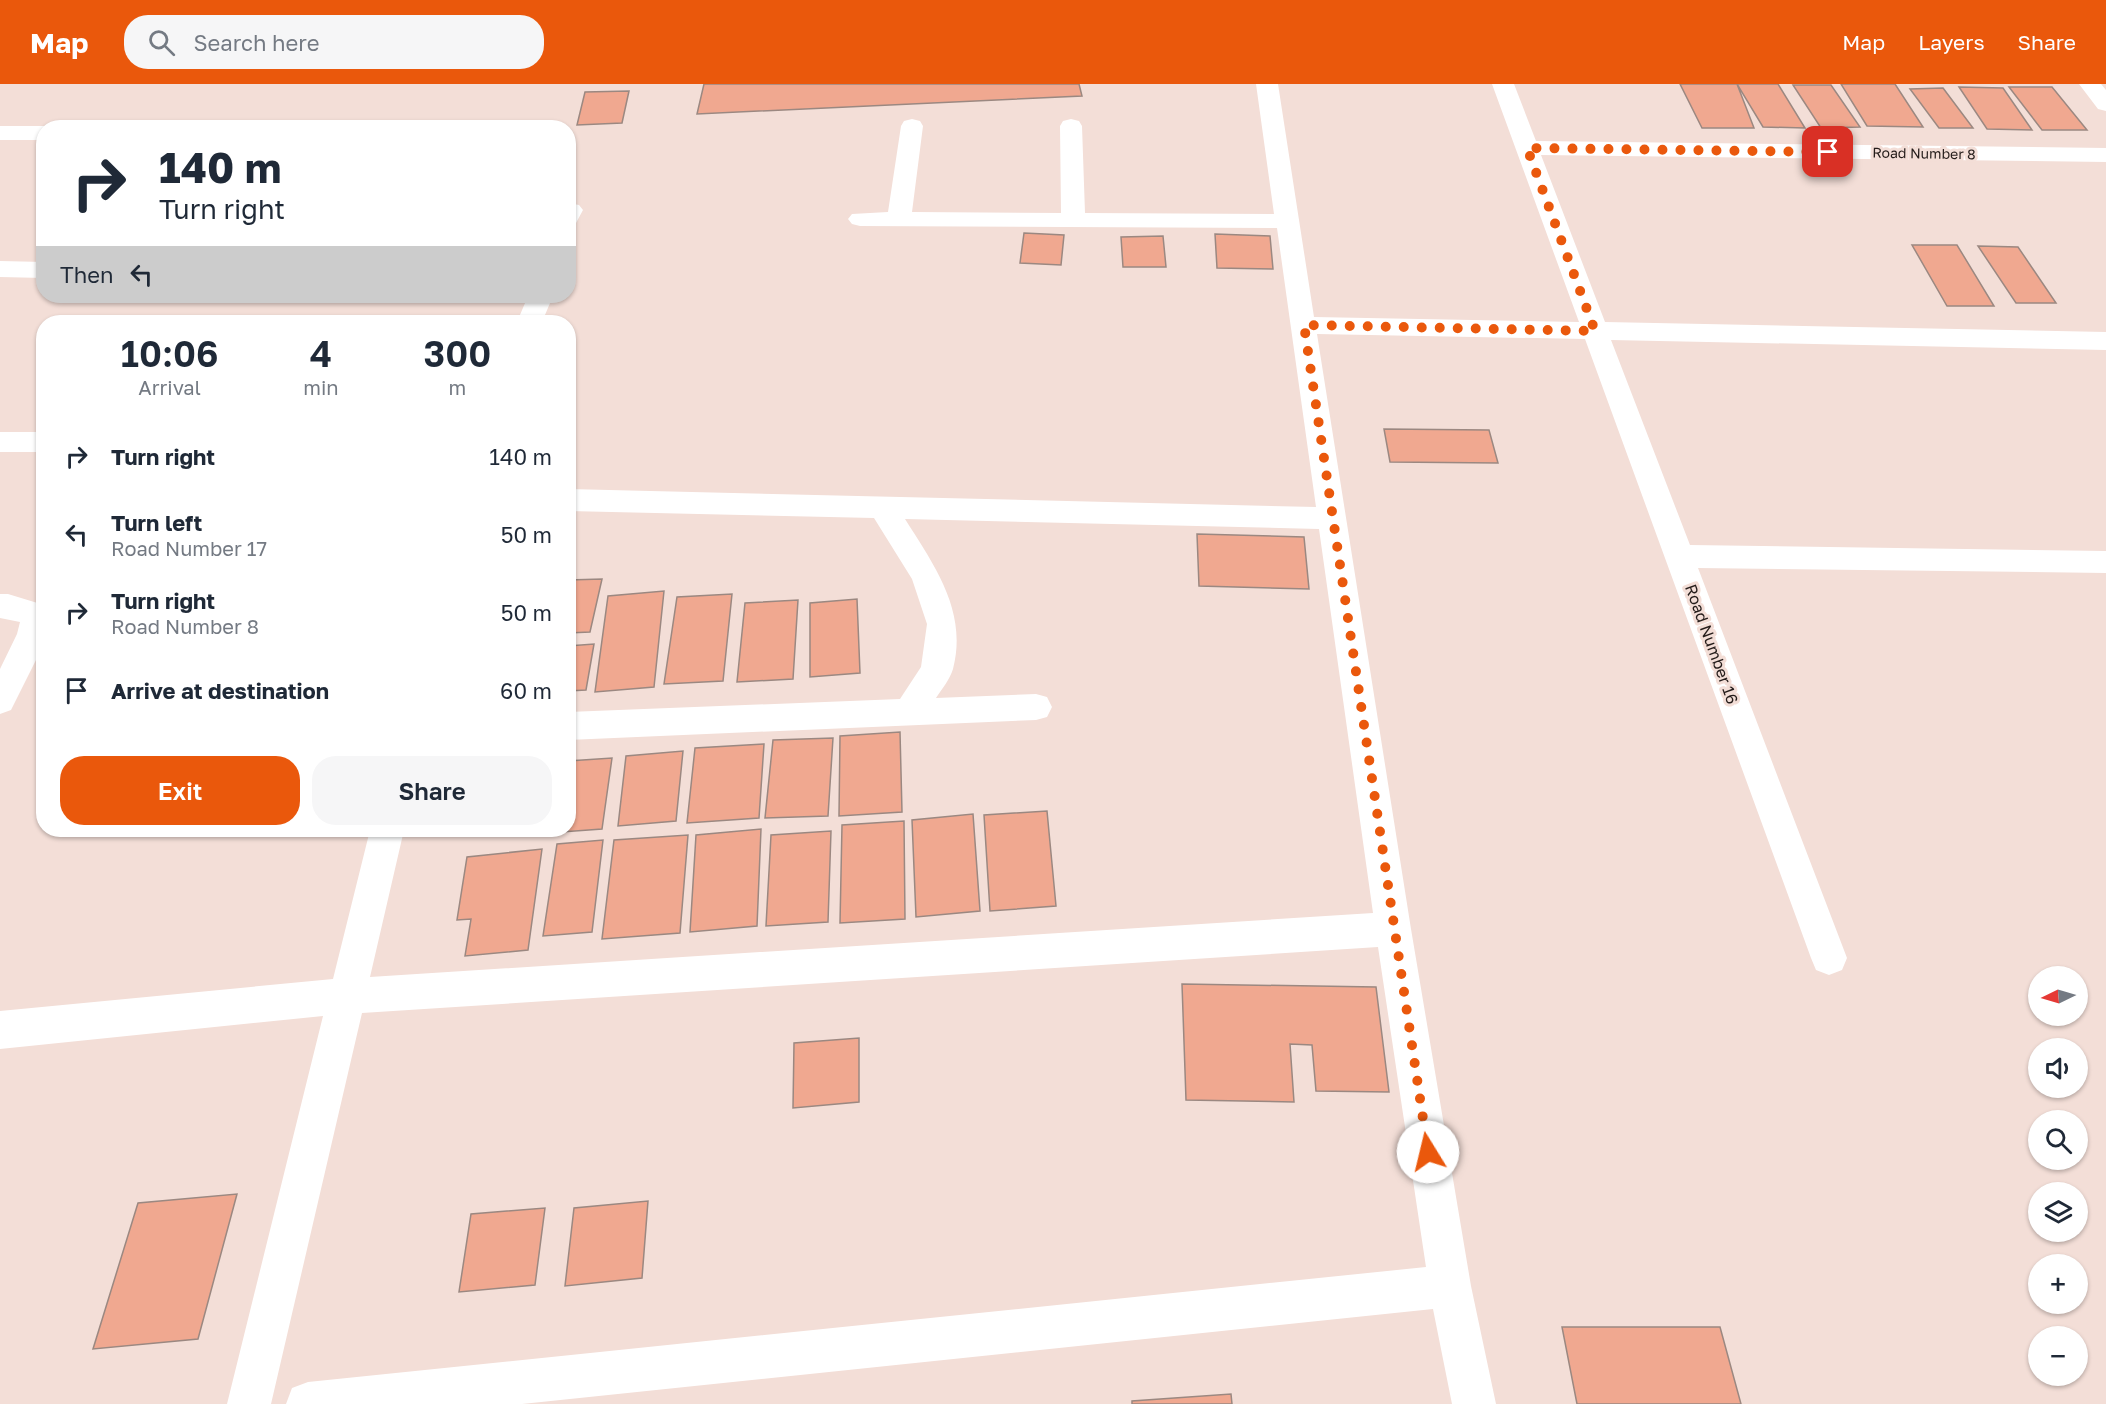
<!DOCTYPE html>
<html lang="en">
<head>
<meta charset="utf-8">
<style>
	:root { --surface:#fff; --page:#f6f6f7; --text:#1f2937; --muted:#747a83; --accent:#ea580c }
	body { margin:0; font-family:"Golos Text",sans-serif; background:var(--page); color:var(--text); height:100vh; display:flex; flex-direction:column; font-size:22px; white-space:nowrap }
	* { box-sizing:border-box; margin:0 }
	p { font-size:20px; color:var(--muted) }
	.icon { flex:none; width:33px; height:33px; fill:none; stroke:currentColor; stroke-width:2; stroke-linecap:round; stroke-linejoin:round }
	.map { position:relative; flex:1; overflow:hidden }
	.side { position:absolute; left:36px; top:231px; width:540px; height:522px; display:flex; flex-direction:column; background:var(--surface); border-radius:24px; box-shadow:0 2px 4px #0004 }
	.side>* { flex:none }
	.top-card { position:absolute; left:36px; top:36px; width:540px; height:183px; border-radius:24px; box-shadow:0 2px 4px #0004; background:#fff; color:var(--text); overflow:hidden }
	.needle { width:39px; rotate:265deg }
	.buttons { position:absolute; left:2028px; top:882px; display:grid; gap:12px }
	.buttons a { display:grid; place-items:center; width:60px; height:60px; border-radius:50%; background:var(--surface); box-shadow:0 2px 4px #0004; font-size:30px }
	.pin { position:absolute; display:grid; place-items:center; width:51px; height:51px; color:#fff; margin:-26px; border-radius:12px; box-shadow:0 3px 9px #0006 }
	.me { position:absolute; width:66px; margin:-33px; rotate:351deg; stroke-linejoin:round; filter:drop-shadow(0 0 4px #0008) }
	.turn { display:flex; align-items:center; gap:21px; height:126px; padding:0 24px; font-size:27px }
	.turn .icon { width:78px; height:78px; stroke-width:2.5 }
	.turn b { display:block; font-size:42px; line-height:51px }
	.then { display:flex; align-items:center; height:57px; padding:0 24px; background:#0003; gap:12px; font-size:22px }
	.eta { display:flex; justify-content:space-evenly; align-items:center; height:102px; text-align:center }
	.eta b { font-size:36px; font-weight:600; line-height:42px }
	.button { display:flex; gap:12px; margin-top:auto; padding:12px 24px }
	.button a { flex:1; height:69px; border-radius:24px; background:var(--accent); color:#fff; font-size:24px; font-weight:600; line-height:69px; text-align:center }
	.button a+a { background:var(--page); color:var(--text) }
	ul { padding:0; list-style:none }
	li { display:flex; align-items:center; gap:18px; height:78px; padding:0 24px }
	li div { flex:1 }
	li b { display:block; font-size:22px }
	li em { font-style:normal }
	header { display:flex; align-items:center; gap:36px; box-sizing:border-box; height:84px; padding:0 30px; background:var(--accent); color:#fff }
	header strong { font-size:28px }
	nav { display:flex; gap:33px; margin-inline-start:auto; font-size:21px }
	.search { width:420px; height:54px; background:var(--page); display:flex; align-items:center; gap:15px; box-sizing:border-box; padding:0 21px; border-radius:24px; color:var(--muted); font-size:22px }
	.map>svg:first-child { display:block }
</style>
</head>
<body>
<header>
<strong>Map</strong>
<div class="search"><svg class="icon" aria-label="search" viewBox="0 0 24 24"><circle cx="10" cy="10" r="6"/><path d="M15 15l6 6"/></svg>Search here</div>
<nav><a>Map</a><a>Layers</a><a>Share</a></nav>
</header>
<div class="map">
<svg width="2106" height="1320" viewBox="0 0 2106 1320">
	<rect width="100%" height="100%" fill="#f3ded7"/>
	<!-- building -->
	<path fill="#f0a890" stroke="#9b8881" stroke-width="1.5" d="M704,0H1079L1082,12L697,30Z
		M1680,0H1737L1754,44H1702Z
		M1737,0H1778L1805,44L1763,43Z
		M1841,0H1895L1923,43L1867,42Z
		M1793,1H1831L1860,43L1821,44Z
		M1959,3L2003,4L2032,46L1987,45Z
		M2009,3H2052L2087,46H2042Z
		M1943,4L1973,44H1939L1910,5Z
		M629,7L622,39L577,41L585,8Z
		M1024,149L1064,151L1061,181L1020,179Z
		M1215,150L1270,152L1273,185L1217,184Z
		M1163,152L1166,183H1123L1121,153Z
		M1912,161H1957L1994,222H1947Z
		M1978,162L2018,163L2056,219H2016Z
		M1384,345L1489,346L1498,379L1390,378Z
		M1197,450L1304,453L1309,505L1199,502Z
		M602,495L590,548L568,549V496Z
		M664,507L654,603L595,608L608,512Z
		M732,510L723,597L664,600L677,513Z
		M857,515L860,589L810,593V519Z
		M798,516L793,595L737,598L745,519Z
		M594,560L586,606L568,607V562Z
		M900,648L902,728L839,732L840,652Z
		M833,654L828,732L765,734L773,656Z
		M764,660L759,734L687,739L695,664Z
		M683,667L676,737L618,742L626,672Z
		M612,674L602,745L548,749L549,746H568V677Z
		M1047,727L1056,822L990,827L984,731Z
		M973,730L980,827L916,833L912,736Z
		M904,737L905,835L840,839L842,741Z
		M761,745L757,842L690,848L696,751Z
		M475,746H540L539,748L474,752Z
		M831,747L828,838L766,842L771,751Z
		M688,751L680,849L602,855L614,756Z
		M603,756L592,848L543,852L557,760Z
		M542,765L528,866L465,872L471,835L457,836L467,773Z
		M1182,900L1376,903L1389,1008L1316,1007L1312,961L1290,960L1294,1018L1186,1016Z
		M859,954V1018L793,1024L794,959Z
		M237,1110L198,1255L93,1265L138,1119Z
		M648,1117L642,1194L565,1202L574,1124Z
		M545,1124L535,1201L459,1208L471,1130Z
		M1562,1243H1720L1741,1320H1577Z
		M1231,1310L1232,1320H1132V1317Z"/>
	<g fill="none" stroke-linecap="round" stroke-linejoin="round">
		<!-- minor -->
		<path fill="#fff" fill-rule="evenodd" d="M1256,0H1278L1314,233L1579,238L1492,0H1514L1536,57L2106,64V78L1541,71L1605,238L2106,248V266L1611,256L1690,461L2106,467V489L1698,484L1847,874L1842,886L1829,891L1816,886L1811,874L1585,255L1317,250L1411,845L1471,1202L1496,1320H1452L1433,1225L522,1320H286L292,1304L308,1298L1426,1183L1378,863L362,929L271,1320H227L323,932L0,965V927L333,895L370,746H404L370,893L1373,829L1319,445L905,435C934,481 968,527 953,585C950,595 942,605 936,614L1036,610L1047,613L1052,623L1047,633L1036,636L568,656V628L900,615L921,583L927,540L912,495L874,434L568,427V405L1316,423L1277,144L860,142L852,140L848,135L852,130L888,128L901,42L904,37L912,35L920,37L923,42L912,128L1061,129L1060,42L1063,37L1071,35L1079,37L1082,42L1085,129L1274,130Z
			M2079,0H2101L2106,6V27L2098,25Z
			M0,42H44L49,44H44V56H0Z
			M568,119L579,121L583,126L576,139L568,141Z
			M0,177L44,178V194L0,193Z
			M528,212H553L542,238H517Z
			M0,348H44V368H0Z
			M0,510H8L44,521V560L11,626L0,630V585L17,550L20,538L0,534Z"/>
	</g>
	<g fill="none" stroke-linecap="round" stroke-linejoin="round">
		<!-- route -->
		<path stroke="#ea580c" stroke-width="10" stroke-dasharray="0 18" d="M1428,1068L1304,241L1595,247L1527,64L1828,68"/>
	</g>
	<g text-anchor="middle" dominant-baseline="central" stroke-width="6" stroke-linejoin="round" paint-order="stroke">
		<!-- far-street labels -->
		<g font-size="14" fill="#241c1a" stroke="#f3ded7">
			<text transform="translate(1924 69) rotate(1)">Road Number 8</text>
		</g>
		<!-- street labels -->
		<g font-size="16" fill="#241c1a" stroke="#f3ded7">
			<text transform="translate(1712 560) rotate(70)">Road Number 16</text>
		</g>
	</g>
</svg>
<div class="buttons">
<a><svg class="needle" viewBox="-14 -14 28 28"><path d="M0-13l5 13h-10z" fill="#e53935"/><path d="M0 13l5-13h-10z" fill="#747a83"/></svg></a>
<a><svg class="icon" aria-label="sound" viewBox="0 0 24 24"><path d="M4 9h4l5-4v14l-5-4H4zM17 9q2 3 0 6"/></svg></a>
<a><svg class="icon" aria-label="search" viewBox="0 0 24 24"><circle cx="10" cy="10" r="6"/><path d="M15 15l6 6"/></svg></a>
<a><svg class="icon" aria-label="layers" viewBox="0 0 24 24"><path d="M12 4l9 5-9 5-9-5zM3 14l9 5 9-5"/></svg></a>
<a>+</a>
<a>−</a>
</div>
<div class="pin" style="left:1828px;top:68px;background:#d93025"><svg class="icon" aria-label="arrive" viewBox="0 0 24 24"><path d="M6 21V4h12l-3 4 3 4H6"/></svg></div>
<svg class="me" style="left:1428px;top:1068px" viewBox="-20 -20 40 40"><circle r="19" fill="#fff"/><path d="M0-13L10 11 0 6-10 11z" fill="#ea580c"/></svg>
<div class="top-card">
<div class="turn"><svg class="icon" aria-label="right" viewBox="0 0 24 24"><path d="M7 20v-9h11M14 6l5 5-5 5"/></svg><div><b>140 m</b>Turn right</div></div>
<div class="then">Then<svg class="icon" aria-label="left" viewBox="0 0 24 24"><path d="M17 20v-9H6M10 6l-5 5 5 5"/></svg></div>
</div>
<section class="side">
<div class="eta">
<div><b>10:06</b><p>Arrival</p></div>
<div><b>4</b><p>min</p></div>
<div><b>300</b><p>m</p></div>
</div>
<ul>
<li><svg class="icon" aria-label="right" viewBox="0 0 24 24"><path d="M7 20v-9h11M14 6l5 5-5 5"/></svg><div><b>Turn right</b></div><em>140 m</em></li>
<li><svg class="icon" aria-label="left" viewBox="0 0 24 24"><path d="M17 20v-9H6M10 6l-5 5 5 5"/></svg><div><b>Turn left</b><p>Road Number 17</p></div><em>50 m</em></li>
<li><svg class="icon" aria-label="right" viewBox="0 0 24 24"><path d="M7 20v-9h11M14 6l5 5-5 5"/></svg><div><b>Turn right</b><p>Road Number 8</p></div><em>50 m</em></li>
<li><svg class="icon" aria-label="arrive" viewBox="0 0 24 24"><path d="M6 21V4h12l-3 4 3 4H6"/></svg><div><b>Arrive at destination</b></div><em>60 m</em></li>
</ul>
<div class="button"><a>Exit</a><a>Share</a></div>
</section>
</div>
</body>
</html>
